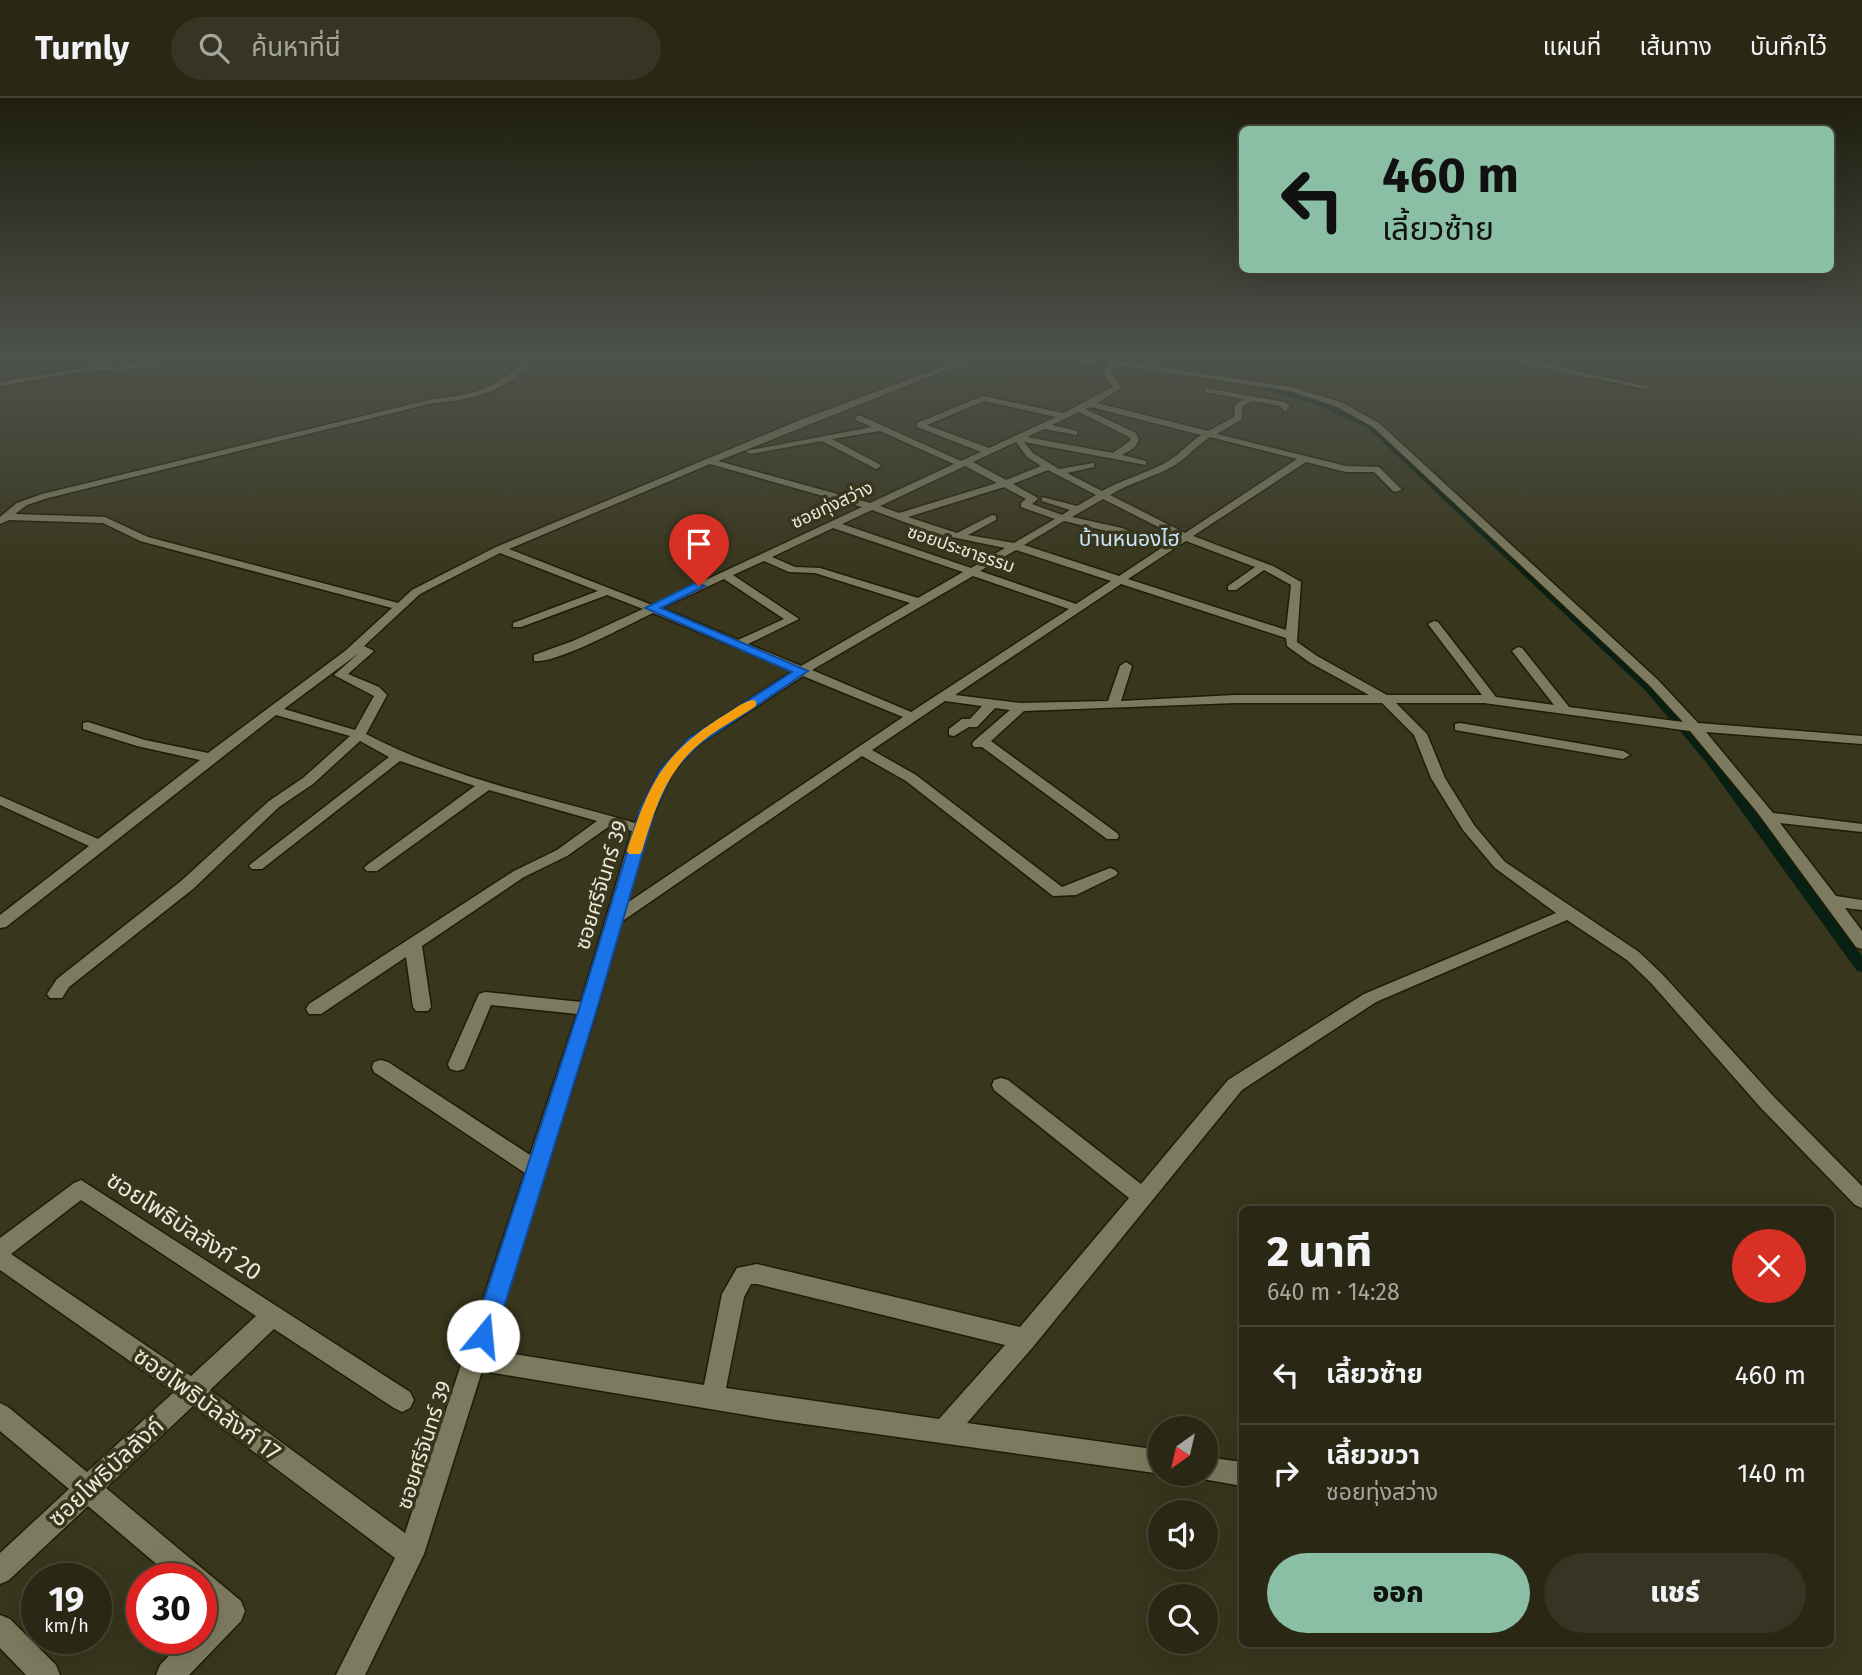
<!DOCTYPE html>
<html lang="th">
<head>
<meta charset="utf-8">
<style>
	:root { --surface:#2a2815; --page:#363422; --text:#f1f3f6; --muted:#a5a6a0; --line:#464434; --accent:#8abfa5 }
	body { margin:0; font-family:"Fira Sans","Noto Sans Thai",sans-serif; background:var(--page); color:var(--text); height:100vh; display:flex; flex-direction:column; font-size:26px; white-space:nowrap }
	* { box-sizing:border-box; margin:0 }
	p { font-size:23px; color:var(--muted) }
	.icon { flex:none; width:38px; height:38px; fill:none; stroke:currentColor; stroke-width:2; stroke-linecap:round; stroke-linejoin:round }
	.map { position:relative; flex:1; overflow:hidden }
	.side { position:absolute; left:1239px; top:1108px; width:595px; height:441px; display:flex; flex-direction:column; background:var(--surface); border-radius:10px; box-shadow:0 7px 28px #0002,0 0 0 2px var(--line) }
	.side>* { flex:none }
	.banner { position:absolute; left:1239px; top:28px; width:595px; height:147px; border-radius:10px; box-shadow:0 7px 28px #0002,0 0 0 2px var(--line); background:#8abfa5; color:#111; overflow:hidden }
	.needle { width:46px; rotate:214deg }
	.buttons { position:absolute; left:1148px; top:1318px; display:grid; gap:14px }
	.buttons a { display:grid; place-items:center; width:70px; height:70px; border-radius:50%; background:var(--surface); box-shadow:0 7px 28px #0002,0 0 0 2px var(--line); font-size:35px }
	.speed { position:absolute; left:21px; top:1465px; display:flex; gap:14px; font-size:35px; font-weight:700; text-align:center }
	.speed>* { display:grid; place-content:center; width:91px; height:91px; border-radius:50%; background:var(--surface); box-shadow:0 7px 28px #0002,0 0 0 2px var(--line); line-height:1 }
	.speed small { font-size:18px; font-weight:400 }
	.speed .limit { border:10px solid #d22; background:#fff; color:#111 }
	.pin { position:absolute; display:grid; place-items:center; width:60px; height:60px; color:#fff; margin:-72px -30px; border-radius:50% 50% 50% 0; rotate:-45deg; box-shadow:0 0 7px #0007 }
	.pin .icon { rotate:45deg }
	.me { position:absolute; width:77px; margin:-38px; rotate:17deg; stroke-linejoin:round; filter:drop-shadow(0 0 5px #0008) }
	.turn { display:flex; align-items:center; gap:24px; height:147px; padding:0 28px; font-size:32px }
	.turn .icon { width:91px; height:91px; stroke-width:2.5 }
	.turn b { display:block; font-size:49px; line-height:60px }
	.round { display:grid; place-items:center; flex:none; width:74px; height:74px; border-radius:37px; background:var(--page) }
	.overview { display:flex; align-items:center; justify-content:space-between; height:119px; padding:0 28px }
	h1 { font-size:42px; font-weight:800; line-height:52px }
	.cta { display:flex; gap:14px; margin-top:auto; padding:14px 28px }
	.cta a { flex:1; height:80px; border-radius:42px; background:var(--accent); color:#111; font-size:28px; font-weight:800; line-height:80px; text-align:center }
	.cta a+a { background:var(--page); color:var(--text) }
	ul { padding:0; list-style:none }
	li { display:flex; align-items:center; gap:21px; height:98px; padding:0 28px; border-top:2px solid var(--line) }
	li div { flex:1 }
	li b { display:block; font-size:26px }
	li em { font-style:normal }
	header { display:flex; align-items:center; gap:42px; box-sizing:border-box; height:98px; padding:0 35px; background:var(--surface); border-bottom:2px solid var(--line) }
	header strong { font-size:33px }
	nav { display:flex; gap:38px; margin-inline-start:auto; font-size:24px }
	.search { width:490px; height:63px; background:var(--page); display:flex; align-items:center; gap:18px; box-sizing:border-box; padding:0 24px; border-radius:38px; color:var(--muted); font-size:26px }
	.map>svg:first-child { display:block }
</style>
</head>
<body>
<header>
<strong>Turnly</strong>
<div class="search"><svg class="icon" aria-label="search" viewBox="0 0 24 24"><circle cx="10" cy="10" r="6"/><path d="M15 15l6 6"/></svg>ค้นหาที่นี่</div>
<nav><a>แผนที่</a><a>เส้นทาง</a><a>บันทึกไว้</a></nav>
</header>
<div class="map">
<svg width="1862" height="1577" viewBox="0 0 1862 1577">
	<rect width="100%" height="100%" fill="#38361c"/>
	<g fill="none" stroke-linecap="round" stroke-linejoin="round">
		<!-- canal -->
		<path fill="#082013" fill-rule="evenodd" d="M1063,259H1077L1132,268L1129,270Z
			M1256,285L1318,301L1374,326L1653,588L1714,658L1862,858V874L1857,873L1706,664L1645,592L1368,330L1312,305L1254,288Z"/>
		<!-- street casing -->
		<g stroke="#1f1d05" stroke-width="3">
			<path id="street" d="M159,259H168C146,275 118,270 93,273C62,276 31,283 0,288V284L95,268L119,269Z
				M524,259L533,261C509,294 472,302 433,305L48,400L27,407L15,416L105,419L148,439L398,505L412,492L496,449L800,322L969,259H979L718,363L870,405L954,366L880,333L832,341L879,366L881,368L876,371L822,343L750,356L746,353L872,329L856,322L855,320L859,317L961,363L981,354L917,329V325L983,298L1063,315L1113,289L1102,274L1110,265L1094,263L1097,265L1093,267L1050,259L1083,261L1079,259C1094,258 1108,260 1122,259L1121,263L1291,289L1341,304L1379,325L1658,582L1698,625L1862,638V646L1706,634L1773,715L1862,726V734L1780,725L1836,798L1862,802V812L1845,810L1862,833V851L1856,849L1757,714L1690,633L1484,605H1396L1427,636L1445,680L1474,727L1505,764L1639,854L1663,877L1775,1000L1862,1088V1110L1855,1107L1761,1010L1651,885L1627,862L1567,822L1376,904L1242,992L1033,1249L967,1325L1160,1352L1162,1376L776,1322L482,1273L424,1456L365,1577H336L395,1460L193,1308L106,1390L241,1503L245,1513L241,1523L189,1577H156L160,1567L186,1540H201V1524L211,1514L201,1505V1480H173L88,1408L9,1482L0,1486V1455L69,1391L0,1333V1305L8,1309L87,1374L174,1294L0,1172V1140L74,1085L81,1082L410,1294L414,1302L410,1310L402,1314L394,1310L274,1231L210,1292L405,1435L525,1075L374,974L372,969L374,964L381,962L388,964L530,1057L577,916L491,907L464,971L457,973L450,971L448,966L479,896L485,894L581,904L632,733L611,727L567,758L524,779L422,848L431,909L428,913H416L413,909L406,859L321,916H309L306,911L309,906L514,773L557,752L597,723L489,692L377,773H367L364,770L367,767L475,688L400,663L262,771H252L249,768L252,765L389,659L360,643L313,686L279,709L193,791L69,889L62,900H50L47,896L57,881L181,783L269,703L303,680L350,638L276,617L6,829L0,830V817L89,748L0,707V698L98,741L200,662L137,648L83,631V625L88,624L145,642L208,655L345,553L392,510L140,443L103,425L9,422L0,426V419L17,405L42,396L433,301C468,298 502,290 525,261ZM1117,267L1290,293L1335,308L1373,329L1650,588L1683,624L1569,609L1522,550L1518,549L1512,553L1554,607L1496,599L1438,524L1434,523L1428,526L1482,597H1387L1317,558L1297,544L1301,484L1273,468L1193,438L1306,364L1346,374H1374L1394,394L1402,392L1379,369L1346,368L1217,336L1241,322L1243,308L1252,303L1280,308L1285,314L1290,308L1285,304L1205,290V294L1243,301L1235,307L1234,319L1208,333L1097,305L1122,290L1110,274ZM984,303L1056,319L989,350L927,327ZM1091,309L1201,337C1190,344 1181,355 1170,362C1149,375 1125,380 1102,393L1067,375L1094,369V365L1059,371L1033,355L1024,344L1146,367V363L1122,357L1134,350L1139,342L1136,335L1085,311ZM1079,314L1129,339L1131,342L1113,355L1027,339L1044,331L1077,337V333L1052,327ZM1210,339L1297,361L1185,435L1110,397C1131,384 1155,379 1175,367C1188,359 1197,347 1210,339ZM1016,344L1027,359L1041,368L1006,382L973,364ZM710,366L862,409L652,507L509,451ZM965,368L997,385L899,415L880,408ZM1048,372L1096,397L1077,408L1042,399V403L1070,412L1062,417L1032,406L1038,401L1036,399L1013,386ZM1004,389L1026,401L1021,405V409L1055,421L1014,445L968,437L996,422V418L992,417L957,435L908,419ZM1103,401L1178,439L1119,478L1024,447L1064,423L1136,440V436L1122,430L1072,419ZM872,412L937,436L1005,450L971,470L842,426ZM833,430L963,474L918,500L820,470L795,469L772,459ZM1186,443L1255,469L1228,488V492H1236L1264,472L1291,487L1286,532L1128,481ZM1016,452L1111,483L1076,506L980,473ZM500,455L598,493L513,525V529H521L607,497L643,511L573,543L534,557V563C557,566 629,526 653,515L793,573L688,641L660,672L635,725C546,699 449,680 366,636L387,597L379,589L348,576L374,553L364,548L420,496ZM764,463L789,474L815,475L910,505L801,568L748,546L799,521L733,477ZM973,478L1069,511L911,614L812,572ZM724,481L784,521L738,542L662,510ZM1121,486L1286,540L1287,548L1309,564L1369,597H1235L1121,603L1132,568L1126,564L1120,568L1108,603L1021,605L955,597ZM359,555L334,577L374,598L355,632L284,611ZM803,578L903,619L627,805L647,731L673,673L698,647ZM945,603L982,608L970,621H962L949,631V637L954,638L969,629H977L995,610L1010,612L974,643L972,646L974,649H982L1107,741H1117L1119,738L1117,735L991,643L1024,613L1235,605H1382L1414,637L1431,680L1463,732L1495,770L1556,815L1364,896L1228,982L1141,1086L1008,982L1001,980L994,982L992,987L994,992L1129,1100L1020,1229L757,1166L737,1170L722,1196L704,1287L489,1252L597,911L621,824L862,658L906,683L1053,798L1076,797L1115,778L1118,775L1115,772L1110,770L1062,789L916,677L872,652ZM81,1102L256,1218L191,1278L11,1156ZM751,1186H757L1005,1247L939,1321L726,1290L744,1199Z
				M1525,259H1533L1529,262L1649,289L1645,291L1519,265V261Z
				M1460,625L1623,653L1630,657L1623,661L1455,632V626Z
				M1206,1359L1242,1364V1388L1197,1380L1195,1376H1206Z
				M0,1517L10,1521L56,1567L60,1577H26L0,1550Z"/>
		</g>
		<!-- street -->
		<use href="#street" fill="#7d7b5f" fill-rule="evenodd"/>
	</g>
	<!-- sky -->
	<linearGradient id="sky" x2="0" y2="1"><stop stop-color="#1f1e0f"/><stop offset="0.54" stop-color="#4d524b"/><stop offset="1" stop-color="#4d524b" stop-opacity="0"/></linearGradient>
	<rect width="1862" height="479" fill="url(#sky)"/>
	<!-- route -->
	<path fill="#1a73e8" stroke="#114b97" stroke-width="2" d="M695,485L705,488L661,510L808,573L698,647L673,673L655,712L597,911L495,1238L491,1245L483,1248L475,1245L472,1238L579,911L640,712L660,672L688,641L792,574L645,510Z"/>
	<!-- slow -->
	<path fill="#f59e0b" d="M752,602L756,603V608C737,621 714,632 697,648C665,676 654,714 642,753L640,756H629L627,753C648,689 660,659 718,621C729,615 740,605 752,602Z"/>
	<g text-anchor="middle" dominant-baseline="central" stroke-width="7" stroke-linejoin="round" paint-order="stroke">
		<!-- far-street labels -->
		<g font-size="18" fill="#eae9da" stroke="#38361c">
			<text transform="translate(832 407) rotate(-25)">ซอยทุ่งสว่าง</text>
			<text transform="translate(961 451) rotate(19)">ซอยประชาธรรม</text>
		</g>
		<!-- far-quarter labels -->
		<g font-size="21" fill="#c9e6f9" stroke="#38361c">
			<text x="1129" y="441">บ้านหนองไฮ</text>
		</g>
		<!-- street labels -->
		<g font-size="21" fill="#eae9da" stroke="#38361c">
			<text transform="translate(601 787) rotate(-73)">ซอยศรีจันทร์ 39</text>
			<text transform="translate(424 1347) rotate(-72)">ซอยศรีจันทร์ 39</text>
		</g>
		<!-- near-street labels -->
		<g font-size="24" fill="#eae9da" stroke="#38361c">
			<text transform="translate(184 1128) rotate(33)">ซอยโพธิบัลลังก์ 20</text>
			<text transform="translate(207 1306) rotate(36)">ซอยโพธิบัลลังก์ 17</text>
			<text transform="translate(106 1374) rotate(-43)">ซอยโพธิบัลลังก์</text>
		</g>
	</g>
</svg>
<div class="buttons">
<a><svg class="needle" viewBox="-14 -14 28 28"><path d="M0-13l5 13h-10z" fill="#e53935"/><path d="M0 13l5-13h-10z" fill="#a5a6a0"/></svg></a>
<a><svg class="icon" aria-label="sound" viewBox="0 0 24 24"><path d="M4 9h4l5-4v14l-5-4H4zM17 9q2 3 0 6"/></svg></a>
<a><svg class="icon" aria-label="search" viewBox="0 0 24 24"><circle cx="10" cy="10" r="6"/><path d="M15 15l6 6"/></svg></a>
</div>
<div class="speed"><div>19<small>km/h</small></div><div class="limit">30</div></div>
<div class="pin" style="left:699px;top:488px;background:#d93025"><svg class="icon" aria-label="arrive" viewBox="0 0 24 24"><path d="M6 21V4h12l-3 4 3 4H6"/></svg></div>
<svg class="me" style="left:483px;top:1238px" viewBox="-20 -20 40 40"><circle r="19" fill="#fff"/><path d="M0-13L10 11 0 6-10 11z" fill="#1a73e8"/></svg>
<div class="banner">
<div class="turn"><svg class="icon" aria-label="left" viewBox="0 0 24 24"><path d="M17 20v-9H6M10 6l-5 5 5 5"/></svg><div><b>460 m</b>เลี้ยวซ้าย</div></div>
</div>
<section class="side">
<div class="overview"><div><h1>2 นาที</h1><p>640 m · 14:28</p></div><a class="round" style="background:#d93025;color:#fff"><svg class="icon" aria-label="close" viewBox="0 0 24 24"><path d="M6 6l12 12M18 6L6 18"/></svg></a></div>
<ul>
<li><svg class="icon" aria-label="left" viewBox="0 0 24 24"><path d="M17 20v-9H6M10 6l-5 5 5 5"/></svg><div><b>เลี้ยวซ้าย</b></div><em>460 m</em></li>
<li><svg class="icon" aria-label="right" viewBox="0 0 24 24"><path d="M7 20v-9h11M14 6l5 5-5 5"/></svg><div><b>เลี้ยวขวา</b><p>ซอยทุ่งสว่าง</p></div><em>140 m</em></li>
</ul>
<div class="cta"><a>ออก</a><a>แชร์</a></div>
</section>
</div>
</body>
</html>
